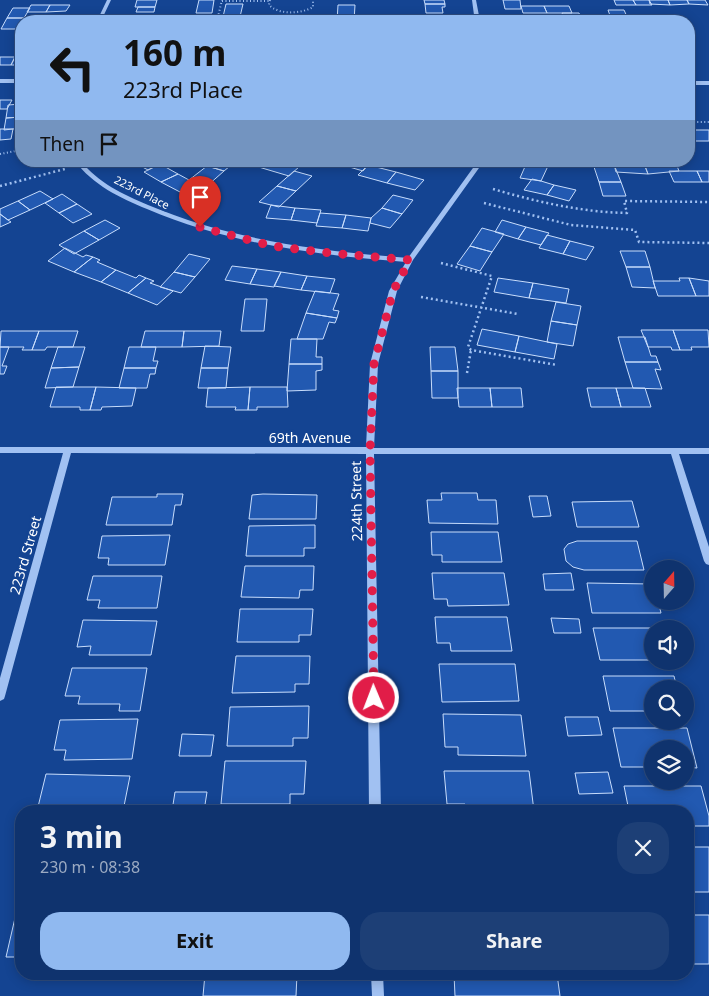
<!DOCTYPE html>
<html lang="en">
<head>
<meta charset="utf-8">
<style>
	:root { --surface:#0f336e; --page:#1d3f76; --text:#f1f3f6; --muted:#9baac2; --line:#2f4e81; --accent:#90b9f0 }
	body { margin:0; font-family:"Noto Sans",sans-serif; background:var(--page); color:var(--text); height:100vh; display:flex; flex-direction:column; font-size:19px; white-space:nowrap }
	* { box-sizing:border-box; margin:0 }
	p { font-size:16px; color:var(--muted) }
	.icon { flex:none; width:28px; height:28px; fill:none; stroke:currentColor; stroke-width:2; stroke-linecap:round; stroke-linejoin:round }
	.map { position:relative; flex:1; overflow:hidden }
	.drawer { position:absolute; left:15px; top:805px; width:679px; height:175px; display:flex; flex-direction:column; background:var(--surface); border-radius:20px; box-shadow:0 2px 12px #0003,0 0 0 1px var(--line) }
	.drawer>* { flex:none }
	.guide { position:absolute; left:15px; top:15px; width:680px; height:152px; border-radius:20px; box-shadow:0 2px 12px #0003,0 0 0 1px var(--line); background:#90b9f0; color:#111; overflow:hidden }
	.needle { width:32px; rotate:20deg }
	.fabs { position:absolute; left:644px; top:560px; display:grid; gap:10px }
	.fabs a { display:grid; place-items:center; width:50px; height:50px; border-radius:50%; background:var(--surface); box-shadow:0 2px 12px #0003,0 0 0 1px var(--line); font-size:25px }
	.pin { position:absolute; display:grid; place-items:center; width:42px; height:42px; color:#fff; margin:-51px -21px; border-radius:50% 50% 50% 0; rotate:-45deg; box-shadow:0 0 5px #0007 }
	.pin .icon { rotate:45deg }
	.me { position:absolute; width:55px; margin:-28px; rotate:359deg; stroke-linejoin:round; filter:drop-shadow(0 0 4px #0008) }
	.turn { display:flex; align-items:center; gap:18px; height:105px; padding:0 25px; font-size:22px }
	.turn .icon { width:65px; height:65px; stroke-width:2.5 }
	.turn b { display:block; font-size:35px; line-height:42px }
	.then { display:flex; align-items:center; height:48px; padding:0 25px; background:#0003; gap:10px; font-size:19px }
	.round { display:grid; place-items:center; flex:none; width:52px; height:52px; border-radius:20px; background:var(--page) }
	.overview { display:flex; align-items:center; justify-content:space-between; height:85px; padding:0 25px }
	h1 { font-size:30px; font-weight:700; line-height:38px }
	.cta { display:flex; gap:10px; margin-top:auto; padding:10px 25px }
	.cta a { flex:1; height:58px; border-radius:20px; background:var(--accent); color:#111; font-size:20px; font-weight:700; line-height:58px; text-align:center }
	.cta a+a { background:var(--page); color:var(--text) }
	.map>svg:first-child { display:block }
</style>
</head>
<body>
<div class="map">
<svg width="709" height="996" viewBox="0 0 709 996">
	<rect width="100%" height="100%" fill="#144492"/>
	<!-- building -->
	<path fill="#2259b1" stroke="#c8ddfc" d="M137,0H157L155,7H135Z
		M199,0H214L212,13H196Z
		M424,0H444L445,4H425Z
		M503,0H520L521,9H505Z
		M614,0H633L636,5H616Z
		M633,0H649L652,5H636Z
		M649,0H668L670,5L650,4Z
		M668,0H687L689,4L670,5Z
		M687,0H705L708,5L689,4Z
		M226,4H243L239,21H222Z
		M425,4H445V7H442L443,13H426Z
		M31,5H50L46,12H27Z
		M50,5H70L66,11L46,12Z
		M338,5H355L354,21H337Z
		M521,6H544L547,13H523Z
		M544,6H569L572,13H547Z
		M138,7H155L154,12H136Z
		M13,8H30L24,18H7Z
		M608,10H624L629,21H612Z
		M562,13H579L582,21H565Z
		M7,18H24L18,29H1Z
		M0,57H15L11,65H0Z
		M15,57H21V65H11Z
		M0,100H12L7,109H0Z
		M21,104V117L6,118L8,105Z
		M21,117V128L4,130L6,118Z
		M0,129H13L11,139L0,140Z
		M689,130H709V141H689Z
		M163,161L164,162L148,170L133,162Z
		M213,161H236L224,171L207,166Z
		M239,161H269L262,168Z
		M269,161H284L300,166L289,176L262,168Z
		M350,161H372L363,171L346,166Z
		M527,161H550L548,166Z
		M613,161H643L648,174L616,172Z
		M643,161H675L679,171L648,174Z
		M527,162L548,166L541,181L520,178Z
		M160,164L178,174L161,182L144,172Z
		M368,165L396,172L387,183L358,175Z
		M207,166L224,171L207,186L189,180Z
		M594,167H615L621,182H599Z
		M294,171L312,176L296,191L277,186Z
		M697,171L702,182H674L669,171Z
		M697,171H709V182H702Z
		M396,172L424,180L415,190L387,183Z
		M178,174L189,180L197,183L180,192L161,182Z
		M532,179L541,181L554,185L547,195L524,190Z
		M599,182H621L626,196H603Z
		M554,185L576,190L569,201L547,195Z
		M277,186L296,191L279,207L259,202Z
		M40,191L53,199L30,210L18,201Z
		M62,194L77,204L59,213L45,203Z
		M393,195L413,200L402,214L382,208Z
		M18,201L30,210L8,220L0,214V209Z
		M77,204L92,214L73,223L59,213Z
		M271,205L295,208L291,220L266,218Z
		M295,208L321,210L317,223L291,220Z
		M382,208L402,214L390,228L370,223L371,218Z
		M320,213L346,215L342,228L316,226Z
		M0,214L8,220L11,222L0,227Z
		M346,215L371,218L368,231L342,228Z
		M105,220L120,228L99,240L84,231Z
		M502,220L526,227L518,239L495,232Z
		M526,227L549,233L541,245L518,239Z
		M482,228L504,234L492,252L470,246Z
		M84,231L99,240L74,254L59,245Z
		M547,235L570,241L563,254L539,248Z
		M570,241L594,247L586,260L563,254Z
		M470,246L492,252L480,271L457,264Z
		M65,248L83,257L86,255L93,257L74,272L48,261Z
		M620,251H645L650,267H626Z
		M189,254L210,259L195,277L174,272Z
		M93,257L100,260L97,262L116,270L101,282L74,272Z
		M232,266L257,269L250,284L225,280Z
		M626,267H650L655,288L632,287Z
		M257,269L281,272L274,287L250,284Z
		M116,270L136,278L139,275L146,278L128,293L101,282Z
		M174,272L195,277L181,293L160,287Z
		M281,272L307,276L301,290L274,286Z
		M307,276L335,279L330,293L301,290Z
		M146,278L154,281L150,283L173,291L157,305L128,293Z
		M498,278L533,283L529,298L494,292Z
		M679,278H689L696,296H658L653,281H680Z
		M689,278L709,281V296H696Z
		M533,283L569,289L566,303L529,298Z
		M315,291L339,294L333,310L339,311L337,318L306,313Z
		M245,299H267L264,331H241Z
		M556,302L581,306L577,325L551,321Z
		M306,313L337,318L335,323L329,322L323,339H297Z
		M551,321L577,325L573,346L547,342Z
		M482,329L519,336L515,352L477,345Z
		M641,330H673L680,350H672L671,347H648Z
		M673,330H708L709,347H691L692,350H680Z
		M1,331H39L32,350H22L24,347H0Z
		M39,331H78L73,347H47L45,350H32Z
		M145,331H184L182,347H141Z
		M184,331H221L219,346L182,347Z
		M519,336L557,344L554,359L515,352Z
		M618,337H645L651,356H656L658,362H625Z
		M291,339H317L316,357H322V364H289Z
		M205,346L231,347L228,368H201Z
		M0,347H9L2,366H7L4,374H0Z
		M58,347H85L79,367L51,368Z
		M129,347H156L153,361H158L156,368H124Z
		M430,347H455L458,371H431Z
		M625,362H658L661,370L655,369L662,389L633,388Z
		M289,364H322V370L316,371V390L287,391Z
		M79,367L73,387L45,388L51,368Z
		M124,368H156L155,374H150L147,388H119Z
		M201,368H228L226,388H198Z
		M431,371H458V398H432Z
		M56,387H96L90,410H80V407H50Z
		M96,387L136,388L132,406L102,407L101,410H90Z
		M250,387L248,410H235L236,407H206L208,388Z
		M250,387H287L288,407H257V410H248Z
		M457,388H490L492,407H459Z
		M490,388H521L523,407H492Z
		M587,388H616L621,407H591Z
		M616,388H645L651,407H621Z
		M441,493H477L478,500H496L498,524L429,523L427,500H442Z
		M157,494H183L181,505H175L172,525H106L112,497H157Z
		M263,494L317,495L316,519H249L252,495Z
		M529,496H547L551,516L533,517Z
		M632,501L639,527H577L572,502Z
		M315,525V548H304V556H246L249,526Z
		M431,532H498L502,562H442V555H432Z
		M170,535L165,565H108L109,558H98L102,536Z
		M577,541H637L644,570H584L573,567L566,561L564,549L568,544Z
		M245,566H314L313,590H300L299,598L241,597Z
		M432,573H504L509,605L448,606L447,599H434Z
		M571,573L574,590H545L543,574Z
		M93,576H162L157,608H98L100,600H87Z
		M587,583L652,584V601H658L661,613H592Z
		M240,609H313L311,635H299V642H237Z
		M435,617H507L512,651H451L450,643H437Z
		M551,618L579,619L581,633H554Z
		M83,620L157,621L151,655H89L91,646L77,647Z
		M593,628H667V629H652V660H600Z
		M236,656H310L309,684H295V692L232,693Z
		M439,664H515L519,701L442,702Z
		M72,668H147L140,711H119L120,704H78L80,696H65Z
		M603,676H674L677,689H652V711H610Z
		M309,706L308,738H293V746H227L230,707Z
		M443,714L521,715L526,756L458,755V747H445Z
		M565,717H598L602,735L568,736Z
		M138,719L132,759L64,760L66,750H54L60,720Z
		M613,728H687L697,768L685,767V749H652V767H621Z
		M182,734L214,735L211,756H179Z
		M225,761H306L304,794H290V804H221Z
		M444,771H529L534,811H466L465,804H447Z
		M608,772L613,793L579,794L575,773Z
		M46,774L130,776L123,811H37Z
		M624,786H701L709,816V826H688V811H629Z
		M175,792H207L204,811H172Z
		M688,847H709V892H688Z
		M18,905H21V957H6Z
		M688,915H709V964H688Z
		M205,974H297L296,996H203Z
		M454,974H557L560,996H455Z"/>
	<g fill="none" stroke-linecap="round" stroke-linejoin="round">
		<!-- path-far1 -->
		<path stroke="#a1c1f2" stroke-width="2" stroke-dasharray="1 2.5" stroke-linecap="butt" d="M270,0L269,5C279,15 301,14 313,7V0
			M222,1H270
			M217,21L222,0
			M364,21V19H377
			M689,108L695,122H709
			M0,154L21,150"/>
		<!-- path -->
		<path stroke="#a1c1f2" stroke-width="2.5" stroke-dasharray="2 3" stroke-linecap="butt" d="M0,186L65,169
			M493,189C537,202 581,212 627,213L624,201L709,202
			M484,203L571,225L635,230L639,242L709,243
			M441,263L492,276L468,347L471,350L557,365
			M421,297L518,314
			M467,373L471,350"/>
		<!-- minor -->
		<path fill="#a1c1f2" fill-rule="evenodd" d="M107,0H111L101,21H97Z
			M472,0H476L480,21H476L475,17H390L388,16L390,15H474Z
			M0,79H21V83H0Z
			M689,81H709V85H689Z
			M75,161H81C97,182 124,195 148,205C231,240 319,251 408,258L478,161H484L413,260L397,291L378,364L374,448H709V454H679L709,547V565L706,564L704,561L671,454H374L381,811H369L366,454L71,453L5,696L4,699L0,701V678L63,453H0V447H366L370,364L389,291L406,262C317,255 229,244 147,209C120,198 93,185 75,161Z
			M371,974H383L384,996H372Z"/>
	</g>
	<g fill="none" stroke-linecap="round" stroke-linejoin="round">
		<!-- route -->
		<path stroke="#e11d48" stroke-width="9" stroke-dasharray="0 16.2" d="M200,227L272,246L330,253L410,260L393,291L374,364L370,451L374,698"/>
	</g>
	<g text-anchor="middle" dominant-baseline="central" stroke-width="5" stroke-linejoin="round" paint-order="stroke">
		<!-- far-street labels -->
		<g font-size="11" fill="#fff" stroke="#144492">
			<text transform="translate(142 192) rotate(27)">223rd Place</text>
		</g>
		<!-- street labels -->
		<g font-size="14" fill="#fff" stroke="#144492">
			<text x="310" y="437">69th Avenue</text>
			<text transform="translate(356 501) rotate(-91)">224th Street</text>
			<text transform="translate(25 555) rotate(-74)">223rd Street</text>
		</g>
	</g>
</svg>
<div class="fabs">
<a><svg class="needle" viewBox="-14 -14 28 28"><path d="M0-13l5 13h-10z" fill="#e53935"/><path d="M0 13l5-13h-10z" fill="#9baac2"/></svg></a>
<a><svg class="icon" aria-label="sound" viewBox="0 0 24 24"><path d="M4 9h4l5-4v14l-5-4H4zM17 9q2 3 0 6"/></svg></a>
<a><svg class="icon" aria-label="search" viewBox="0 0 24 24"><circle cx="10" cy="10" r="6"/><path d="M15 15l6 6"/></svg></a>
<a><svg class="icon" aria-label="layers" viewBox="0 0 24 24"><path d="M12 4l9 5-9 5-9-5zM3 14l9 5 9-5"/></svg></a>
</div>
<div class="pin" style="left:200px;top:227px;background:#d93025"><svg class="icon" aria-label="arrive" viewBox="0 0 24 24"><path d="M6 21V4h12l-3 4 3 4H6"/></svg></div>
<svg class="me" style="left:374px;top:698px" viewBox="-20 -20 40 40"><circle r="17" fill="#e11d48" stroke="#fff" stroke-width="3"/><path d="M0-11L8 9 0 5-8 9z" fill="#fff"/></svg>
<div class="guide">
<div class="turn"><svg class="icon" aria-label="left" viewBox="0 0 24 24"><path d="M17 20v-9H6M10 6l-5 5 5 5"/></svg><div><b>160 m</b>223rd Place</div></div>
<div class="then">Then<svg class="icon" aria-label="arrive" viewBox="0 0 24 24"><path d="M6 21V4h12l-3 4 3 4H6"/></svg></div>
</div>
<section class="drawer">
<div class="overview"><div><h1>3 min</h1><p>230 m · 08:38</p></div><a class="round"><svg class="icon" aria-label="close" viewBox="0 0 24 24"><path d="M6 6l12 12M18 6L6 18"/></svg></a></div>
<div class="cta"><a>Exit</a><a>Share</a></div>
</section>
</div>
</body>
</html>
